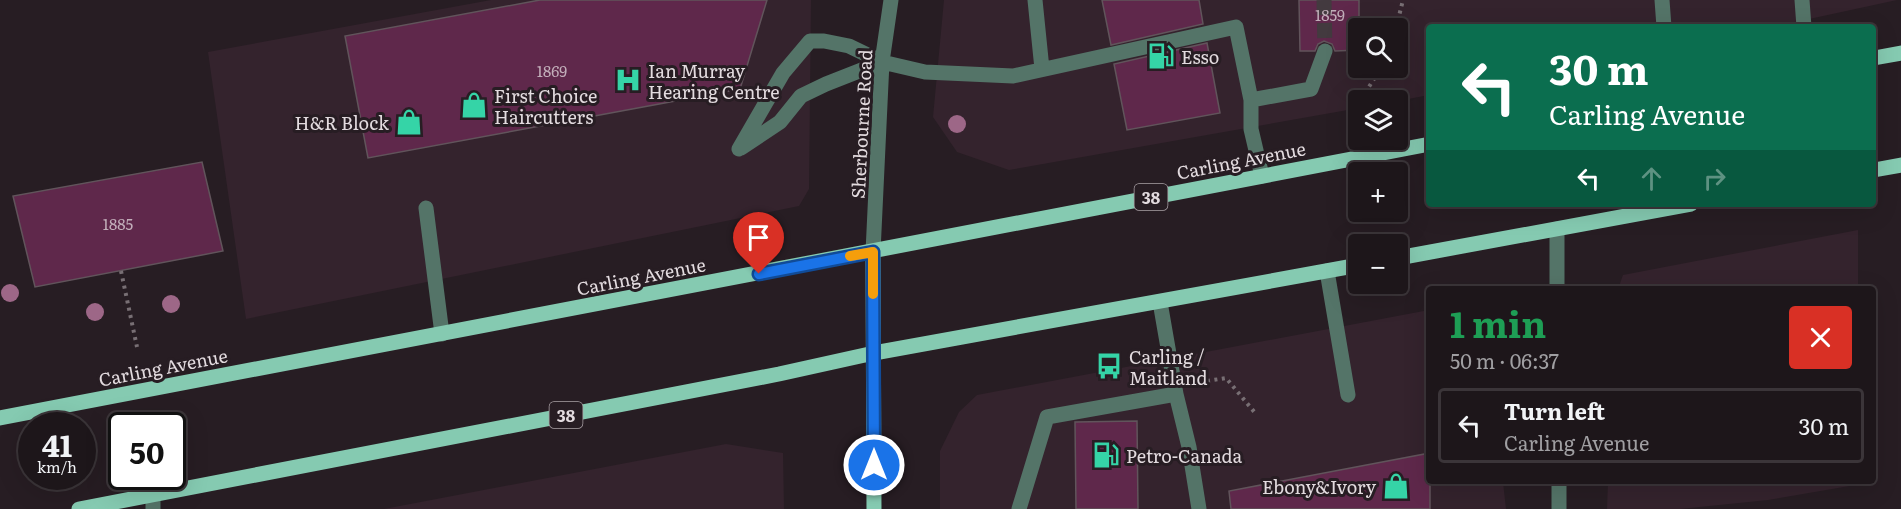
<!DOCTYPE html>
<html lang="en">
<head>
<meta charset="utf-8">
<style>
	:root { --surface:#1d161a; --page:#2a2327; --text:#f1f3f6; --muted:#a09fa2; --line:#3b3539 }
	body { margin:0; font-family:Literata,serif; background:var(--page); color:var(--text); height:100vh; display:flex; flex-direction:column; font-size:22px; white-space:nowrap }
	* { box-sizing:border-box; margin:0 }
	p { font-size:20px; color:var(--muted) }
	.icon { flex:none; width:33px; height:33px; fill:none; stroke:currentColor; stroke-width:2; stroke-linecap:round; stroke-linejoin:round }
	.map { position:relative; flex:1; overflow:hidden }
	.sheet { position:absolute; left:1426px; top:286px; width:450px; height:198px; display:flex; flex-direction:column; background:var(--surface); border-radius:6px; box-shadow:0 6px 24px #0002,0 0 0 2px var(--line) }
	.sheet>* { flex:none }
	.banner { position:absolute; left:1426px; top:24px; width:450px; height:183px; border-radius:6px; box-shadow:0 6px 24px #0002,0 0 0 2px var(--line); background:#0b6e4f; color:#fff; overflow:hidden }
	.tools { position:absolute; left:1348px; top:18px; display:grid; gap:12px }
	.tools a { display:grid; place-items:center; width:60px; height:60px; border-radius:6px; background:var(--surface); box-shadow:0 6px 24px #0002,0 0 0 2px var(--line); font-size:30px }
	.speed { position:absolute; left:18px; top:412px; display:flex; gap:12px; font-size:30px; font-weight:700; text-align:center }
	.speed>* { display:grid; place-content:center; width:78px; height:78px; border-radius:50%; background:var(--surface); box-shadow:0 6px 24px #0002,0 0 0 2px var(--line); line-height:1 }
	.speed small { font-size:15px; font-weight:400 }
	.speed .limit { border:3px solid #111; border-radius:9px; background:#fff; color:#111 }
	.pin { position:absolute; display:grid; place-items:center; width:51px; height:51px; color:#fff; margin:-62px -26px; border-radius:50% 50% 50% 0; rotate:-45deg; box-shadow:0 0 6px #0007 }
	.pin .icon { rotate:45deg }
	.me { position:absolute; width:66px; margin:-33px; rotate:0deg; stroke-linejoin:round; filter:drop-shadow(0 0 4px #0008) }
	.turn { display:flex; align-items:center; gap:21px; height:126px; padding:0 24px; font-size:27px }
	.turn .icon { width:78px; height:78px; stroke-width:2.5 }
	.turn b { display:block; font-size:42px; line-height:51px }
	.lanes { display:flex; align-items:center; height:57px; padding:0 24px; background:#0003; justify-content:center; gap:30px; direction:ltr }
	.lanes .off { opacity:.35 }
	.round { display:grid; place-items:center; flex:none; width:63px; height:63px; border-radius:6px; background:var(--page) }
	.summary { display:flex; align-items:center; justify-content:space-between; height:102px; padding:0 24px }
	h1 { font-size:36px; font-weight:700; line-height:45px; color:#1e9e55 }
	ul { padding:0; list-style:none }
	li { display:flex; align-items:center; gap:18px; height:75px; margin:0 12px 9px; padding:0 12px; border:3px solid var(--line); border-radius:6px }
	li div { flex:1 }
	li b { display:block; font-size:22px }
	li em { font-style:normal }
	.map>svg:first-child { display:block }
</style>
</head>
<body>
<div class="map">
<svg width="1901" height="509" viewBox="0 0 1901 509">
	<rect width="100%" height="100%" fill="#271d23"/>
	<!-- built -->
	<path fill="#34232d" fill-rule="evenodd" d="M491,0H811L809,189L799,206L246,319L208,52Z
		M944,0H1897L1772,27H1430L1429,95L1398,101L1359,100V108L1009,170L957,152L933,117ZM1359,28H1398V68H1359Z
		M1858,230V289H1618L1623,275Z
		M1429,310L1430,482H1503L1506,509H940V451L959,412L977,395Z
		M726,444L783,453L784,509H384Z
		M1608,482H1873L1768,500L1680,509H1607Z"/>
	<!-- building -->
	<path fill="#5f284b" stroke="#61545b" stroke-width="1.5" d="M540,0H767L740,89L368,158L345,36Z
		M1102,0H1199L1203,24L1111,45Z
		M1299,0H1359V50L1335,51L1332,44L1324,41L1318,44L1315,51H1300Z
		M1207,43L1220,113L1127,130L1114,64Z
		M202,162L223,251L35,287L13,196Z
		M1137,421L1138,509H1076L1075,422Z
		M1430,453V509H1231L1229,491Z"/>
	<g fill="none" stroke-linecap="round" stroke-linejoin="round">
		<!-- minor-tunnel -->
		<path stroke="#433a3f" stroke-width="15" stroke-dasharray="15 8" stroke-linecap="butt" d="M1324,0L1325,51"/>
		<!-- path -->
		<path stroke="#786f74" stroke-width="4" stroke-dasharray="3 4.5" stroke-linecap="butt" d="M1396,28L1403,0
			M1363,100L1365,93L1381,68
			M1358,116L1359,114
			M121,271L137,347
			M1207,381L1226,378L1256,414"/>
		<!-- minor -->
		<path stroke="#547468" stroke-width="15" d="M1035,0L1042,69
			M1662,0L1664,27
			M1802,0L1804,27
			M1251,100L1311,89L1325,51
			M741,148L780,122L801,96L826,84L882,62
			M739,149L783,73L810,41H824L849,46L882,62L925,72L1013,76L1236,27L1251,100V129L1262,176
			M426,208L442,334
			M1557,229V290
			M873,252L882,62L891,0
			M1327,271L1348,395
			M1176,394L1189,447L1199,509
			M1559,482V509
			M153,509V495
			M1019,509L1047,417L1176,394L1160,302"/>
		<!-- major -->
		<path stroke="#85cab1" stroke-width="15" d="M1874,58L1901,53
			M1874,170L1901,165
			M873,252L874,509
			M1398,258L1691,204
			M0,418L1430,144
			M79,509L779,374L874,353L1359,265"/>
	</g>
	<!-- trees -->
	<g fill="#9d6787">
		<circle cx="957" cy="124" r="9"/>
		<circle cx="10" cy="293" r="9"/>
		<circle cx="171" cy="304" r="9"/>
		<circle cx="95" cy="312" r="9"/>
	</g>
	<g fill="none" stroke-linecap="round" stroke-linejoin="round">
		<!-- route casing -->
		<g stroke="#114b97" stroke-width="15">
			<path id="route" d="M759,274L873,252L874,465"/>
		</g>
		<!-- route -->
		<use href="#route" stroke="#1a73e8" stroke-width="10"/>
		<!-- slow -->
		<path stroke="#f59e0b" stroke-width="10" d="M850,256L873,252V294"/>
	</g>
	<!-- icons -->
	<defs>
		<g id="fuel-bare" transform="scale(2.07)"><path d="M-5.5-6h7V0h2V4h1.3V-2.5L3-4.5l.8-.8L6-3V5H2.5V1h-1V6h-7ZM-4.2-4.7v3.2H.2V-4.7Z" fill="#35d4a7" stroke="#271d23" stroke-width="2.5" paint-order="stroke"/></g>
		<g id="hospital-bare" transform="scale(2.07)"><path d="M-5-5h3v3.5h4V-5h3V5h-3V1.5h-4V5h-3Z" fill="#35d4a7" stroke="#271d23" stroke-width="2.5" paint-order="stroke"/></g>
		<g id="shop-bare" transform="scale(2.07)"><path d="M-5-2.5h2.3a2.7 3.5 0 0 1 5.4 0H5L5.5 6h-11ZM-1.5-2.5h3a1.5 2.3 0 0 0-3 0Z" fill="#35d4a7" stroke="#271d23" stroke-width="2.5" paint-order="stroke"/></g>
		<g id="bus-bare" transform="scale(2.07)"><path d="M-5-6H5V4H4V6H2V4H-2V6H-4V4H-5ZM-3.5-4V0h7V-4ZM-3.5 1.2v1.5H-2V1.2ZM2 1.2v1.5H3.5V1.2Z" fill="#35d4a7" stroke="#271d23" stroke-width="2.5" paint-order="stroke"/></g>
	</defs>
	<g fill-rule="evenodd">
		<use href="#fuel-bare" x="1161" y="56"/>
		<use href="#hospital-bare" x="628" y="80"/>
		<use href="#shop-bare" x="474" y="105"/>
		<use href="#shop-bare" x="409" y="122"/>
		<use href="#bus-bare" x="1109" y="366"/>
		<use href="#fuel-bare" x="1106" y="455"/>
		<use href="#shop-bare" x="1396" y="486"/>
	</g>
	<g text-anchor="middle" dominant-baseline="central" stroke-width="6" stroke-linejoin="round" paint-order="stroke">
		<!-- number labels -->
		<g font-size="15" fill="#c2aeba">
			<text x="1330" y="14">1859</text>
			<text x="552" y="70">1869</text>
			<text x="118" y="223">1885</text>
		</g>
		<!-- shield labels -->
		<g fill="#271d23" stroke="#aba2a7" stroke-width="1.5">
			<rect x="1134.5" y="184" width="33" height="26" rx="4.5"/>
			<rect x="549.5" y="402" width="33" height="26" rx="4.5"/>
		</g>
		<g font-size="16" font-weight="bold" fill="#e3dbdf">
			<text x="1151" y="197">38</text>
			<text x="566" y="415">38</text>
		</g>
		<!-- poi labels -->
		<g font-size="18" fill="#e3dbdf" stroke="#271d23" text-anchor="start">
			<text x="1181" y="56">Esso</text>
			<text x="648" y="70">Ian Murray<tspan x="648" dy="21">Hearing Centre</tspan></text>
			<text x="494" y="95">First Choice<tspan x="494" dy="21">Haircutters</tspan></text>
			<text x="389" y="122" text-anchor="end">H&amp;R Block</text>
			<text x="1129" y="356">Carling /<tspan x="1129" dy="21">Maitland</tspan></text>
			<text x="1126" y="455">Petro-Canada</text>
			<text x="1376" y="486" text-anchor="end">Ebony&amp;Ivory</text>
		</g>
		<!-- street labels -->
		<g font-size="18" fill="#e3dbdf" stroke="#271d23">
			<text transform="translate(861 124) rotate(-87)">Sherbourne Road</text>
			<text transform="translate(1241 160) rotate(-11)">Carling Avenue</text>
			<text transform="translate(641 276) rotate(-11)">Carling Avenue</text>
			<text transform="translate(163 367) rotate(-11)">Carling Avenue</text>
		</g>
	</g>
</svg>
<div class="tools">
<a><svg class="icon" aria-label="search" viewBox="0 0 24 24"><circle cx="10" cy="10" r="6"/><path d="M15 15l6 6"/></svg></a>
<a><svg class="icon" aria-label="layers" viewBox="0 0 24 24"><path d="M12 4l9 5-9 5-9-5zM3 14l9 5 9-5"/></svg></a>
<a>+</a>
<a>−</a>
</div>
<div class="speed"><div>41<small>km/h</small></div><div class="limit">50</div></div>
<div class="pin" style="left:759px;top:274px;background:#d93025"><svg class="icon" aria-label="arrive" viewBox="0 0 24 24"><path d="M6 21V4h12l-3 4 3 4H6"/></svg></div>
<svg class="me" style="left:874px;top:465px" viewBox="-20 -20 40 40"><circle r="17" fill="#1a73e8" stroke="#fff" stroke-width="3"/><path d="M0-11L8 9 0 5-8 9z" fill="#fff"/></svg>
<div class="banner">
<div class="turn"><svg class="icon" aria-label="left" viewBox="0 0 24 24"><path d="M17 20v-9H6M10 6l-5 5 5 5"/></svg><div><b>30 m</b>Carling Avenue</div></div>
<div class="lanes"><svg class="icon" aria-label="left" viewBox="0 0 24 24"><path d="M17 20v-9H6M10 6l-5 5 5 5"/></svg><svg class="icon off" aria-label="ahead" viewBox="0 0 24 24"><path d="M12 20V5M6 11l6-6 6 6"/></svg><svg class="icon off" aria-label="right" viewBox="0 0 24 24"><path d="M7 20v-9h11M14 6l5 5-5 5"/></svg></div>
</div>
<section class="sheet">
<div class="summary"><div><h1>1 min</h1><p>50 m · 06:37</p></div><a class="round" style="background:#d93025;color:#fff"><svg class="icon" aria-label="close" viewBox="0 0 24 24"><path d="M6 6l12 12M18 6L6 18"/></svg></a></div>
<ul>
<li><svg class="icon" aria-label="left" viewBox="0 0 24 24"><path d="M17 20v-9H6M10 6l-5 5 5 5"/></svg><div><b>Turn left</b><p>Carling Avenue</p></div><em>30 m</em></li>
</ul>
</section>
</div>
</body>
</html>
